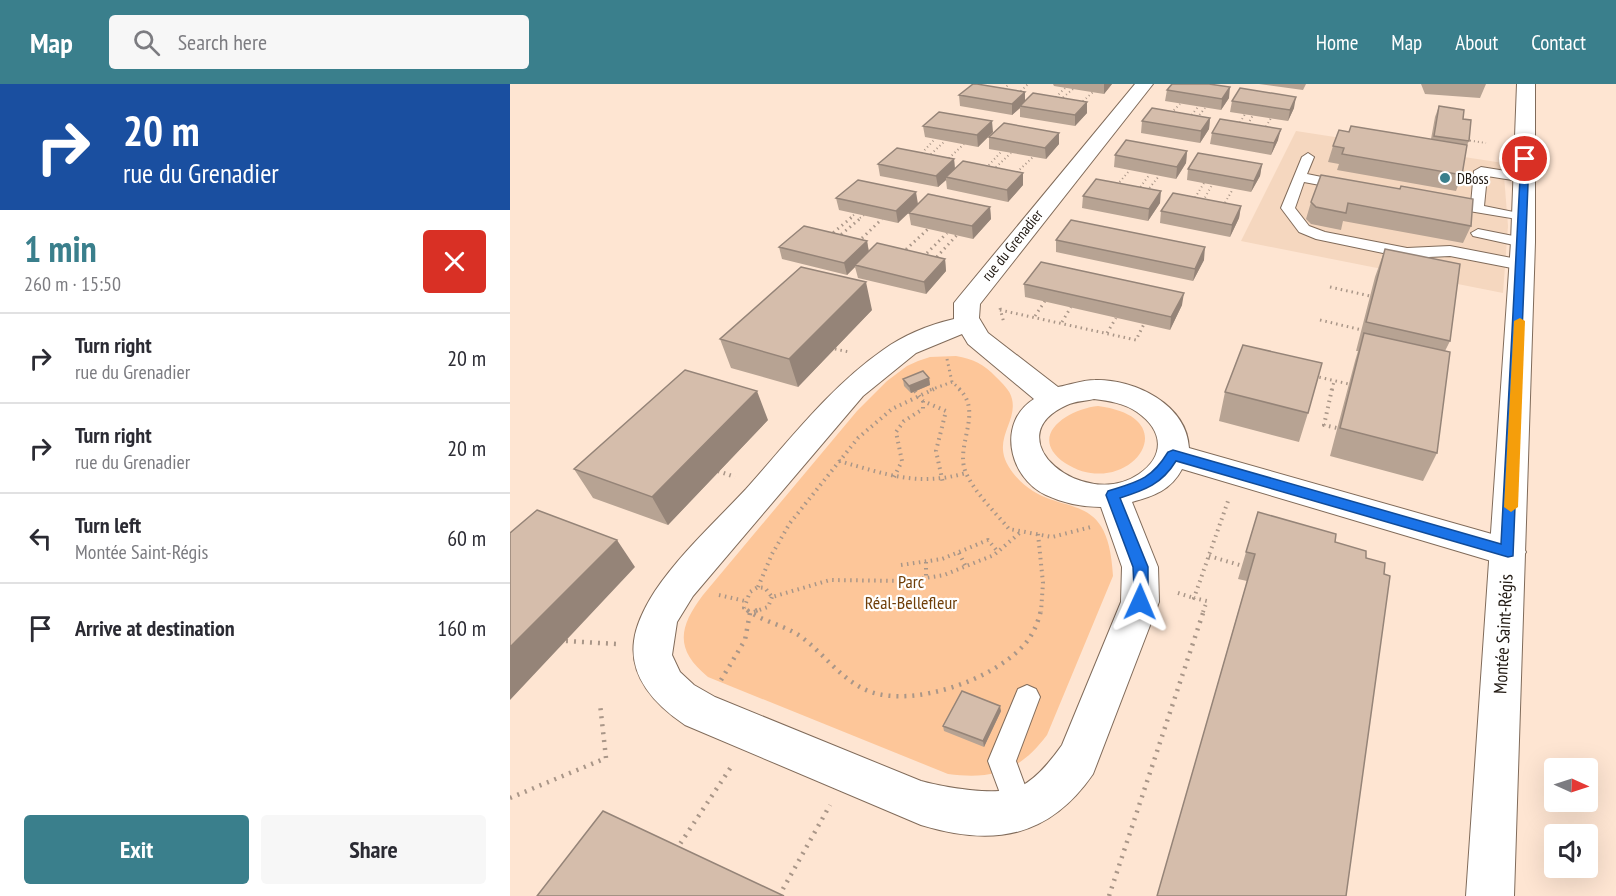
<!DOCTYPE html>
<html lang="en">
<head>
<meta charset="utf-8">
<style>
	:root { --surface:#fff; --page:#f7f7f7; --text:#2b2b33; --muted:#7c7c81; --line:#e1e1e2; --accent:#3a7f8c }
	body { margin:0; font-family:"PT Sans Narrow",sans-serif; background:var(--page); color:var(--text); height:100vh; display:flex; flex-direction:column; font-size:22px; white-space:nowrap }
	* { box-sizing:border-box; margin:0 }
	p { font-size:20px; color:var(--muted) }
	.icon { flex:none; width:33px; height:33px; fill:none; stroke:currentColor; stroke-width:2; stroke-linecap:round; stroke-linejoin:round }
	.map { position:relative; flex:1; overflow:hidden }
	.sheet { display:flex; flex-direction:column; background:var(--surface); width:510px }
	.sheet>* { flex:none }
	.top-card { background:#1a4fa0; color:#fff; overflow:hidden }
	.needle { width:39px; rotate:93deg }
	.tools { position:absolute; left:1034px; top:674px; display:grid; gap:12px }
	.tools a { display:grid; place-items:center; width:54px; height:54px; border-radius:6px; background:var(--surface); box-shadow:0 6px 24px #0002; font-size:30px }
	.pin { position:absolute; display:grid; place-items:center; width:51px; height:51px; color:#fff; margin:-26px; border:3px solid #fff; border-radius:50%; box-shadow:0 2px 6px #0007 }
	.me { position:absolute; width:66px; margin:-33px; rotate:1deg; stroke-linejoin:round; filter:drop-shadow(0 0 4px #0008) }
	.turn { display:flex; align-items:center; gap:21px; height:126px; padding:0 24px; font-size:27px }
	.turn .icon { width:78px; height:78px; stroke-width:2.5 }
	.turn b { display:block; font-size:42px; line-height:51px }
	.round { display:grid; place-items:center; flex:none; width:63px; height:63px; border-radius:6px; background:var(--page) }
	.headline { display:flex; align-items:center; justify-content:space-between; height:102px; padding:0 24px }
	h1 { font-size:36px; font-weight:700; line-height:45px; color:var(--accent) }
	.action { display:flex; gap:12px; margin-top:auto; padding:12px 24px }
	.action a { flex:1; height:69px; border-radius:6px; background:var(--accent); color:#fff; font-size:24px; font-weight:700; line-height:69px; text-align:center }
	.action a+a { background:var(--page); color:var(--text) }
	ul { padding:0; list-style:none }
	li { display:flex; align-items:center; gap:18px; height:90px; padding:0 24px; border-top:2px solid var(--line) }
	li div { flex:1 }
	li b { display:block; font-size:22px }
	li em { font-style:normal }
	header { display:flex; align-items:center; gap:36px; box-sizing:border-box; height:84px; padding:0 30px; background:var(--accent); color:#fff }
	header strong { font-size:28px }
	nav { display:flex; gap:33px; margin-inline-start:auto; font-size:21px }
	.search { width:420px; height:54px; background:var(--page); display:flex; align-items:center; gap:15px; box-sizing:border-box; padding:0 21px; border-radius:6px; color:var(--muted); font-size:22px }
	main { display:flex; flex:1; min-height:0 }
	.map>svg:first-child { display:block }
</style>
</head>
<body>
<header>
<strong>Map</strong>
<div class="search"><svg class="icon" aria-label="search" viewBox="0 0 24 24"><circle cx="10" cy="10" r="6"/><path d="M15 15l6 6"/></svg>Search here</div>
<nav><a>Home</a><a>Map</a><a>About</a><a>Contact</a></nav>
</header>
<main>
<section class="sheet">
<div class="top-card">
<div class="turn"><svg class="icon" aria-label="right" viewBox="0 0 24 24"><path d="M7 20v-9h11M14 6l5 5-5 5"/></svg><div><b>20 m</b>rue du Grenadier</div></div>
</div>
<div class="headline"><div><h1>1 min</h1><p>260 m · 15:50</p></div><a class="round" style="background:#d93025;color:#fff"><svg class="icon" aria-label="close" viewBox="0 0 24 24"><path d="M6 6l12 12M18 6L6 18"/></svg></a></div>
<ul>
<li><svg class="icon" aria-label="right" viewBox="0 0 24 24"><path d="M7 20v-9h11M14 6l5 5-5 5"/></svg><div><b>Turn right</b><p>rue du Grenadier</p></div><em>20 m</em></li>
<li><svg class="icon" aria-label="right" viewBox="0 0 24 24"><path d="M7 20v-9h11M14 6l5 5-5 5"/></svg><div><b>Turn right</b><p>rue du Grenadier</p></div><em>20 m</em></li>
<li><svg class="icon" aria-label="left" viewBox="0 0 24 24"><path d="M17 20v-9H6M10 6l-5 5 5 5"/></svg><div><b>Turn left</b><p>Montée Saint-Régis</p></div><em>60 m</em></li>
<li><svg class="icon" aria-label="arrive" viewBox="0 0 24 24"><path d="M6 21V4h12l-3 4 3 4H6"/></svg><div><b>Arrive at destination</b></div><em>160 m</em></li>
</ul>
<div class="action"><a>Exit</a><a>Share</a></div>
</section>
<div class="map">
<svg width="1106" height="812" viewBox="0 0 1106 812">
	<rect width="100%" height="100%" fill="#fee5d2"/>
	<!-- built -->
	<path fill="#f5d7bf" d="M786,47L993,79L998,142L993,209L731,157Z"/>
	<!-- green -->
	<path fill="#fdc699" d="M446,272C463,275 474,280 486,293C492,299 500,306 502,315C508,340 478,357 503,389C544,441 598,395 603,492L537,651C510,687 483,696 438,690L198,593C165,566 168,544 193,511L347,327L377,297L397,282L408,277L420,273Z
		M588,322C682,334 616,419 555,379C516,352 558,325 588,322Z"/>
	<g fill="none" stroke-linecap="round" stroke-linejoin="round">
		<!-- service casing -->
		<g stroke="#806b5a" stroke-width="2">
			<path id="service" d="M798,69L804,73L797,90L841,99L843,102L836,106L794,98L785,124L799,142L815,148L897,164L940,162L1012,176L1020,181L1012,186L940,172L897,174L806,155L789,148L771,124L792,73Z
				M971,83L1020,91L1022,94L1015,98L977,92L974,122L1019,131L1021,134L1019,137L929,122V116L961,120L964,87Z
				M968,145L1018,155L1021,158L1013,163L963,152L961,149Z
				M517,601L526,605L530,613L506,677L524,726L520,736L510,740L500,736L478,677L508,605Z"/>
		</g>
		<!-- minor casing -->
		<g stroke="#806b5a" stroke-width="2">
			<path id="minor" d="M625,0H643L470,220L469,234L478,249L548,303C559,301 573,296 585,296C624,295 677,320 679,364L1010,458L1016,468L1010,478L998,482L672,385C661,406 644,412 622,418L648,483L649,518L583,690C539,754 483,763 411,741L175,641C147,622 119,595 124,557C126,540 136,521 145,507C170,470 205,438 236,405C279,357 320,303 373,266C394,251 418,241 444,235V219L448,214ZM452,250L458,260L524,315C487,338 498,393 536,411C553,419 572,423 591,423L612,483L611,518L552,661C542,675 526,696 509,703C487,713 433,703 411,697L205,613L184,601L170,588L162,571L167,538L183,512L353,312L406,269ZM584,315C599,317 614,319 627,328C654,347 655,372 629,390C574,428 483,354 557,321C565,317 576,317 584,315Z"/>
		</g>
		<!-- tertiary casing -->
		<g stroke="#806b5a" stroke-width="2">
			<path id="tertiary" d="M1007,0H1025V158L1004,812H956L1001,158Z"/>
		</g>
		<!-- path-far3 -->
		<path stroke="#a99688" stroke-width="2" stroke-dasharray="1 3" stroke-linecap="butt" d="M491,8L499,0
			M508,10L518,0
			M543,16L555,4
			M550,16L563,5
			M570,20L583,8
			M661,29L670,20
			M679,34L688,23
			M687,34L695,24
			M728,42L735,30
			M736,44L743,31
			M754,46L761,34
			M956,56L976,59
			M409,72L425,55
			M418,73L435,57
			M436,77L454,60
			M476,84L492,67
			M483,86L501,69
			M504,91L523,73
			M607,101L620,86
			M628,106L640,90
			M637,107L649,92
			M683,117L694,99
			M693,117L702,101
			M713,122L723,105
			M340,134L345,130
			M350,134L354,131"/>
		<!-- path-far2 -->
		<path stroke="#a99688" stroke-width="3" stroke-dasharray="1.5 4" stroke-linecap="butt" d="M319,152L342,133
			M327,154L352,133
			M348,158L372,135
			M392,169L418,145
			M413,173L437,149
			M423,177L447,151
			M820,203L860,212
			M490,224L494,239
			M490,226L626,256L634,240
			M525,232L535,217
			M810,236L852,246
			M552,238L561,223
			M597,249L606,234
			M325,265L339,268
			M437,275L442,298L451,306
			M804,292L839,300
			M420,306L442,298
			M822,306L824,297"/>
		<!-- path-far1 -->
		<path stroke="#a99688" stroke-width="4" stroke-dasharray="1.5 4.5" stroke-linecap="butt" d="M449,305C474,328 444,362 456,389C465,409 485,428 499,445L542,453L581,443
			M822,305L814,341L827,344
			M405,307L413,317L436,327L426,367L433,399
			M329,377C376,390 407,403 456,389
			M208,387L225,393
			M384,393L392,377L386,348L394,337L413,325V317
			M528,450L533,499L531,528
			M449,469L457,485
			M699,472L733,482
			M416,478V494
			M391,481L432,475L478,456L488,468
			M248,503L262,470L280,439L348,354L382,325L424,305
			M668,509L684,514
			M209,511L235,517
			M239,528L234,524L240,508L248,503L255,504L262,513L320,496L397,497L434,491L484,471L512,447
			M244,528L258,523L262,513
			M693,528L697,517L684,514L718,417"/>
		<!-- path -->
		<path stroke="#a99688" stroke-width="4.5" stroke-dasharray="2 6" stroke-linecap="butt" d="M237,526C253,538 274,541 290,552C315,570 331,597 361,608C405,623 482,596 513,562C522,553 528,539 531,526
			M56,557L107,560
			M211,596L235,556L240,529L248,526
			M0,714L96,674L90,620
			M166,766L223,680
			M269,812L320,721
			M599,812L694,526"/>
		<!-- service -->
		<use href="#service" fill="#fff" fill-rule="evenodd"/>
		<!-- minor -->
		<use href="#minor" fill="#fff" fill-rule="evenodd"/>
		<!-- tertiary -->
		<use href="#tertiary" fill="#fff" fill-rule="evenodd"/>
	</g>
	<!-- wall -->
	<path fill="#b7a393" d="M543,0H602L594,10L544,2Z
		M749,0H796L793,6Z
		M911,0H976L970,14L915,10Z
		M657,6L719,14L711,26L655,17Z
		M449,11L515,17L577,29L565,42L510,33V24L502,31L450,22Z
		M722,17L784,24L778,37L720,28Z
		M929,22L953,35L959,57L957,61L952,91L946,107L827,86L829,80L818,78L823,62L839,48L921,55L925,33Z
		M700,34L699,45L690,59L631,49L632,37Z
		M413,42L483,48L468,63L415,53Z
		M549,49V60L536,75L479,65V53Z
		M702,49L768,56L761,71L700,60Z
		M677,67L676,79L666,95L604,83L605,71Z
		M444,75L445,85L513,101L498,118L437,105L436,96L428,103L370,92L368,80Z
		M752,80L750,92L741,108L677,96L678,85Z
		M891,102L961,142L953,159L833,137L831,146L801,140L796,135L801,118L890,105Z
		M406,108L388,139L329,126L326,114Z
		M573,112L650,119L638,137L572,124Z
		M731,122L729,134L720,153L650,139L651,127Z
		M480,123L481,135L463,155L401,141L399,129Z
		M546,156L694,176L683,197L546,168Z
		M357,157L359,167L435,175L436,187L416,210L348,194L345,183L337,191L272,175L269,163Z
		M875,165L940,257L935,267L927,369L913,397L820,372L845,277L848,267H846L865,193Z
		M514,200L672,221L660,246L515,213Z
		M362,226L288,303L221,284L210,255Z
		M419,294L420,301L401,309L394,302L393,295Z
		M715,308L798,329L789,358L709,337Z
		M258,336L158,441L83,414L64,385Z
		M748,428L825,458L856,474L874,490L836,812H647L737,497L728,495Z
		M491,627L474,663L434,647L433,642Z"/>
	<!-- shaded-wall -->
	<path fill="#958478" d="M594,0H602L594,10Z
		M720,3L719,14L711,26L712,15Z
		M515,8V19L510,22V24L502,31V20Z
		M786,13L784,24L778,37L780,26Z
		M577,18V29L565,42V31Z
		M700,34L699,45L690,59L691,47Z
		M482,37L483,48L468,63L467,51Z
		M771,45L768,56L761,71L764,59Z
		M549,49V60L536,75L535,64Z
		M677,67L676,79L666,95L667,83Z
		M444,75L445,87L436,93V96L428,103L426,92Z
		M752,80L750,92L741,108L744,97Z
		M513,89V101L498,118L497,106Z
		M651,107L650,119L638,137L639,125Z
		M406,108L408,120L388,139L386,127Z
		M731,122L729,134L720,153L722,141Z
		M480,123L481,135L463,155L462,142Z
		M357,157L359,170L345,181V183L337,191L334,179Z
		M695,163L694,176L683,197L685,185Z
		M435,175L436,187L416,210L414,198Z
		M356,198L362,226L288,303L279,275Z
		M674,209L672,221L660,246L661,233Z
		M419,294L420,301L401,309L399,302Z
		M247,307L258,336L158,441L142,413Z
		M107,456L125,483L0,616V563Z
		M490,622L491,627L474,663L473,657Z"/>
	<!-- building -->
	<path fill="#d5bdab" stroke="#958478" stroke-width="1.5" d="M463,0H467L515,8L502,20L449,11Z
		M662,0H699L720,3L712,15L657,6Z
		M730,4L786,13L780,26L722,17Z
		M523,9L577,18L565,31L510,22Z
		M929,22L954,26L953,35L961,36L959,57L924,52Z
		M642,24L700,34L691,47L632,37Z
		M429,28L482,37L467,51L413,42Z
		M710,35L771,45L764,59L702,49Z
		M494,39L549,49L535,64L479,53Z
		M841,42L957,61L952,91L832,70L834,64L823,62L829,46L839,48Z
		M616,56L677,67L667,83L605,71Z
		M387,64L444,75L426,92L368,80Z
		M688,69L752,80L744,97L678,85Z
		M453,77L513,89L497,106L436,93Z
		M811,91L890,105L891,102L963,115L961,142L838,119L836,129L806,123L801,118Z
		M586,95L651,107L639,125L573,112Z
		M348,96L406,108L386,127L326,114Z
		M663,109L731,122L722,141L651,127Z
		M418,110L480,123L462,142L399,129Z
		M561,136L695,163L685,185L546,156Z
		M294,142L357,157L334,179L269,163Z
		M367,159L435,175L414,198L345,181Z
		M875,165L950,180L940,257L856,238Z
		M531,178L674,209L661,233L514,200Z
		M291,183L356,198L279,275L210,255Z
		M854,249L940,268L927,369L830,344Z
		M733,261L812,279L798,329L715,308Z
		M175,286L247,307L142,413L64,385Z
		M413,287L419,294L399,302L393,295Z
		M27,426L107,456L0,563V449Z
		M748,428L826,450L825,458L856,467V474L875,479L874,490L880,492L836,812H647L745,470L736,468Z
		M452,607L490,622L473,657L433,642Z
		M93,727L274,812H27Z"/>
	<!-- route -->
	<path fill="#1a73e8" stroke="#114b97" stroke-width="1.5" d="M1015,72L1019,75L1003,472L998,473L666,377C652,400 635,406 610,414L638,483V518L636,523H625L623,483L596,411L598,407C627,398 641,396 658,368L663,366L991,460L1011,75Z"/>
	<!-- slow -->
	<path fill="#f59e0b" d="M1010,234L1015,237L1008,423L1001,428L994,423L1004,237Z"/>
	<!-- markers -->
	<circle fill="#3a7f8c" stroke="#fff" stroke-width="2" cx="935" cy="94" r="6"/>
	<g text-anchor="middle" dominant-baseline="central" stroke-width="4.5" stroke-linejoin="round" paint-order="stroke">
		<!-- far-poi labels -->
		<g font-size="15" fill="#1f1710" stroke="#fff" text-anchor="start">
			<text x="947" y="94">DBoss</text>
		</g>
		<!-- far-street labels -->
		<g font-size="15" fill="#1f1710" stroke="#fff">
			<text transform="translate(502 161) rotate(-51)">rue du Grenadier</text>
		</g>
		<!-- park labels -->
		<g font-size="18" fill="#6f3e08" stroke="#fff">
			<text x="401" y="497">Parc<tspan x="401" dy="21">Réal-Bellefleur</tspan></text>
		</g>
		<!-- street labels -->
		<g font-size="18" fill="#1f1710" stroke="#fff">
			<text transform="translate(993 550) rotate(-87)">Montée Saint-Régis</text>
		</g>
	</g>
</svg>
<div class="tools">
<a><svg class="needle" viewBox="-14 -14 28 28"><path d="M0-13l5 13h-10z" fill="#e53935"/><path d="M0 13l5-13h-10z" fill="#7c7c81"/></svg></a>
<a><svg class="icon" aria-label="sound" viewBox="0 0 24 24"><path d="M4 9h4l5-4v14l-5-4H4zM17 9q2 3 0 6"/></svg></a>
</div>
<div class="pin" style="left:1015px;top:75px;background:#d93025"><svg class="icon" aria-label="arrive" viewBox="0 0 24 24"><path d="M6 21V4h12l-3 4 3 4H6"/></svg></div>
<svg class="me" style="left:630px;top:518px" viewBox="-20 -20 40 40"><path d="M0-17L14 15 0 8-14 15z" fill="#1a73e8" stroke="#fff" stroke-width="4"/></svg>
</div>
</main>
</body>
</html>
